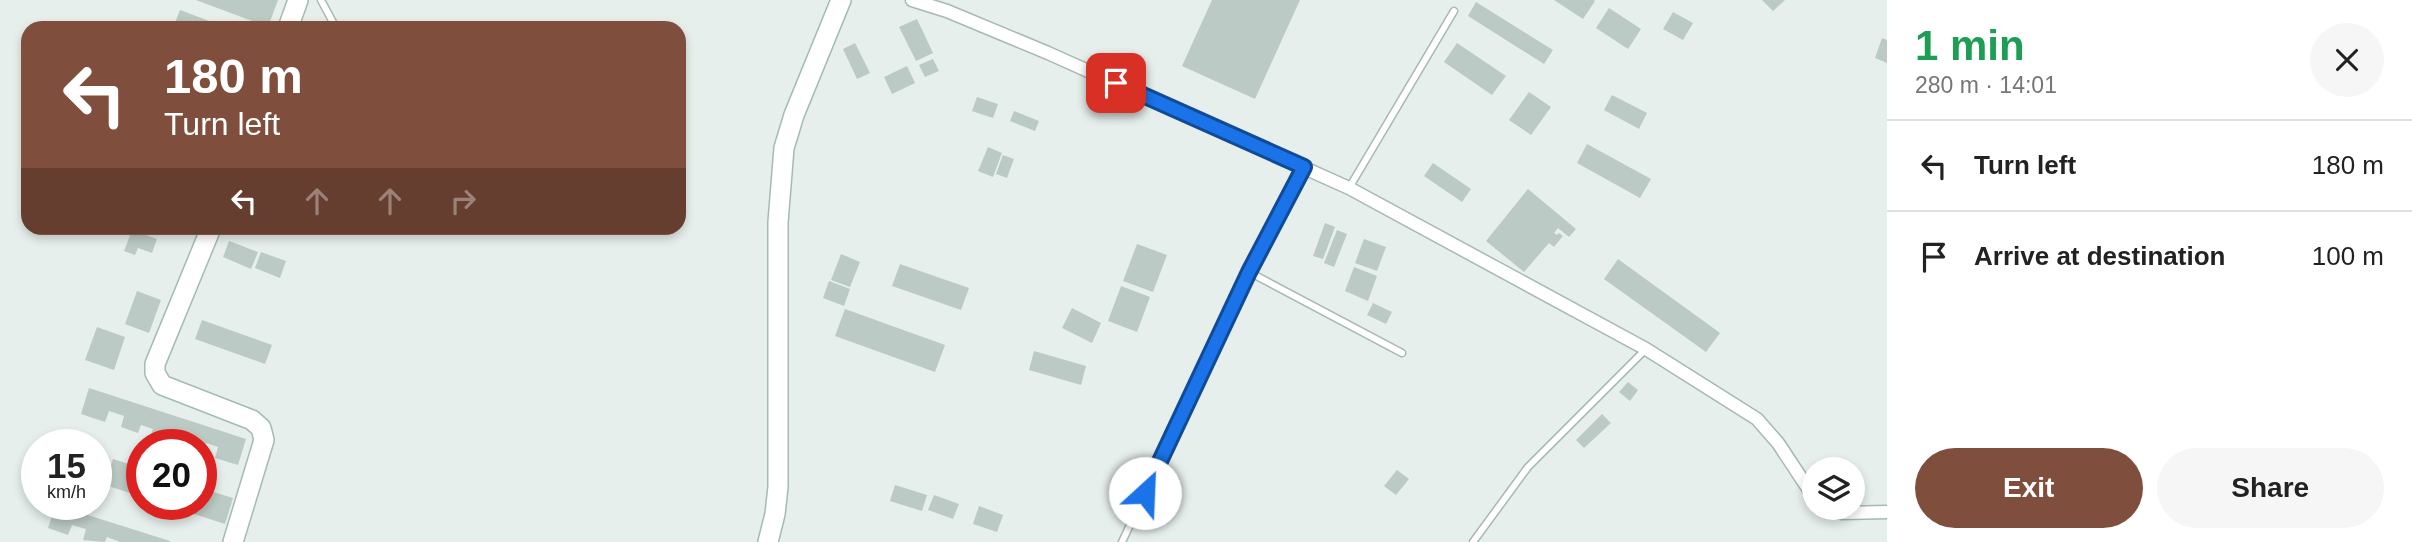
<!DOCTYPE html>
<html lang="en">
<head>
<meta charset="utf-8">
<style>
	:root { --surface:#fff; --page:#f6f6f6; --text:#222; --muted:#767676; --line:#e0e0e0; --accent:#804e3d }
	body { margin:0; font-family:Helvetica,sans-serif; background:var(--page); color:var(--text); height:100vh; display:flex; flex-direction:column; font-size:26px; white-space:nowrap }
	* { box-sizing:border-box; margin:0 }
	p { font-size:23px; color:var(--muted) }
	.icon { flex:none; width:38px; height:38px; fill:none; stroke:currentColor; stroke-width:2; stroke-linecap:round; stroke-linejoin:round }
	.map { position:relative; flex:1; overflow:hidden }
	.drawer { display:flex; flex-direction:column; background:var(--surface); width:525px }
	.drawer>* { flex:none }
	.guide { position:absolute; left:21px; top:21px; width:665px; height:214px; border-radius:21px; box-shadow:0 4px 10px #0003; background:#804e3d; color:#fff; overflow:hidden }
	.tools { position:absolute; left:1802px; top:457px; display:grid; gap:14px }
	.tools a { display:grid; place-items:center; width:63px; height:63px; border-radius:50%; background:var(--surface); box-shadow:0 4px 10px #0003; font-size:35px }
	.speed { position:absolute; left:21px; top:429px; display:flex; gap:14px; font-size:35px; font-weight:700; text-align:center }
	.speed>* { display:grid; place-content:center; width:91px; height:91px; border-radius:50%; background:var(--surface); box-shadow:0 4px 10px #0003; line-height:1 }
	.speed small { font-size:18px; font-weight:400 }
	.speed .limit { border:10px solid #d22; background:#fff; color:#111 }
	.pin { position:absolute; display:grid; place-items:center; width:60px; height:60px; color:#fff; margin:-30px; border-radius:14px; box-shadow:0 4px 10px #0006 }
	.me { position:absolute; width:77px; margin:-38px; rotate:25deg; stroke-linejoin:round; filter:drop-shadow(0 0 5px #0008) }
	.turn { display:flex; align-items:center; gap:24px; height:147px; padding:0 28px; font-size:32px }
	.turn .icon { width:91px; height:91px; stroke-width:2.5 }
	.turn b { display:block; font-size:49px; line-height:60px }
	.lanes { display:flex; align-items:center; height:66px; padding:0 28px; background:#0003; justify-content:center; gap:35px; direction:ltr }
	.lanes .off { opacity:.35 }
	.round { display:grid; place-items:center; flex:none; width:74px; height:74px; border-radius:37px; background:var(--page) }
	.overview { display:flex; align-items:center; justify-content:space-between; height:119px; padding:0 28px }
	h1 { font-size:42px; font-weight:700; line-height:52px; color:#1e9e55 }
	.button { display:flex; gap:14px; margin-top:auto; padding:14px 28px }
	.button a { flex:1; height:80px; border-radius:42px; background:var(--accent); color:#fff; font-size:28px; font-weight:700; line-height:80px; text-align:center }
	.button a+a { background:var(--page); color:var(--text) }
	ul { padding:0; list-style:none }
	li { display:flex; align-items:center; gap:21px; height:91px; padding:0 28px; border-top:2px solid var(--line) }
	li div { flex:1 }
	li b { display:block; font-size:26px }
	li em { font-style:normal }
	main { display:flex; flex:1; min-height:0 }
	.map>svg:first-child { display:block }
</style>
</head>
<body>
<main>
<div class="map">
<svg width="1887" height="542" viewBox="0 0 1887 542">
	<rect width="100%" height="100%" fill="#e6efeb"/>
	<!-- building -->
	<path fill="#bbcac4" d="M196,0H278L268,27Z
		M1212,0H1300L1255,99L1182,66Z
		M1554,0H1593L1595,1L1583,19Z
		M1762,0H1785L1773,11Z
		M1476,2L1553,50L1544,64L1468,16Z
		M1609,8L1641,29L1628,49L1596,28Z
		M180,10L228,28H173Z
		M1673,12L1693,23L1683,40L1663,29Z
		M917,19L933,53L916,61L899,27Z
		M1882,38L1887,40V63L1875,58Z
		M855,43L870,73L857,79L843,49Z
		M1457,43L1506,76L1492,95L1444,62Z
		M933,59L939,71L925,77L919,65Z
		M907,66L915,83L892,94L884,77Z
		M1529,92L1551,107L1531,135L1509,120Z
		M1612,95L1647,113L1639,129L1604,110Z
		M977,97L998,104L993,118L972,111Z
		M1014,111L1039,121L1035,131L1010,121Z
		M1587,144L1651,179L1640,198L1577,163Z
		M988,147L1002,153L993,177L978,171Z
		M1003,155L1014,159L1007,178L996,174Z
		M1433,163L1471,189L1462,202L1424,176Z
		M1528,189L1576,229L1569,237L1558,228L1554,233L1557,235L1559,233L1563,236L1554,247L1549,243L1524,272L1486,241Z
		M1325,223L1335,227L1323,259L1313,256Z
		M132,230L157,239L152,253L138,248L135,255L124,251Z
		M1337,230L1347,234L1334,267L1324,263Z
		M1364,239L1386,247L1377,271L1355,263Z
		M229,241L258,252L251,269L223,257Z
		M1137,244L1167,255L1153,292L1123,281Z
		M261,252L286,261L280,278L255,268Z
		M841,254L860,262L850,287L831,280Z
		M1618,259L1720,333L1706,352L1604,279Z
		M900,264L969,288L961,310L892,286Z
		M1354,267L1377,276L1368,301L1345,291Z
		M829,281L850,289L844,306L823,298Z
		M1121,286L1150,297L1137,332L1108,321Z
		M137,291L161,300L149,333L125,324Z
		M1373,303L1392,312L1386,324L1367,315Z
		M1072,308L1101,323L1092,343L1062,328Z
		M845,309L945,345L935,372L835,336Z
		M202,320L272,345L265,364L195,339Z
		M97,327L125,337L114,370L85,360Z
		M1034,351L1086,366L1081,385L1029,370Z
		M1628,382L1638,390L1630,401L1619,392Z
		M89,388L246,439L238,465L215,458L218,447L206,443L201,454V444H185L187,439L173,435L170,443L150,437L153,429L141,425L138,433L121,427L124,416L109,411L105,422L81,414Z
		M1602,414L1611,423L1584,448L1576,440Z
		M113,459L129,464L126,472L142,477V497L96,482V464L110,468Z
		M1397,470L1409,479L1396,495L1384,486Z
		M895,485L927,495L922,511L890,501Z
		M207,490L233,498L225,524L166,505L201,504V496L205,497Z
		M934,495L959,504L953,519L928,510Z
		M56,505L170,541V542H120L107,537L105,542L83,540L86,529L72,525L68,535L48,528Z
		M979,506L1003,515L997,532L973,524Z"/>
	<g fill="none" stroke-linecap="round" stroke-linejoin="round">
		<!-- lane casing -->
		<g stroke="#a8b8b2" stroke-width="9">
			<path id="lane" d="M321,0L336,28
				M1349,188L1454,11
				M1249,272L1402,353
				M1122,542L1249,272L1303,168
				M1473,542L1528,467L1646,349"/>
		</g>
		<!-- street casing -->
		<g stroke="#a8b8b2" stroke-width="15">
			<path id="street" d="M912,0L947,11L1048,53L1349,188L1646,349L1757,419L1778,443L1815,499
				M1824,508L1842,513L1887,512"/>
		</g>
		<!-- secondary casing -->
		<g stroke="#a4bbb3" stroke-width="22">
			<path id="secondary" d="M288,28L298,0
				M211,228L155,364V373L162,385L252,420L261,428L264,440L233,542
				M768,542L775,514L778,487V222L784,148L794,115L841,0"/>
		</g>
		<!-- lane -->
		<use href="#lane" stroke="#fff" stroke-width="6"/>
		<!-- street -->
		<use href="#street" stroke="#fff" stroke-width="12"/>
		<!-- secondary -->
		<use href="#secondary" stroke="#fff" stroke-width="19"/>
	</g>
	<g fill="none" stroke-linecap="round" stroke-linejoin="round">
		<!-- route casing -->
		<g stroke="#114b97" stroke-width="18">
			<path id="route" d="M1116,83L1304,167L1249,272L1145,493"/>
		</g>
		<!-- route -->
		<use href="#route" stroke="#1a73e8" stroke-width="12"/>
	</g>
</svg>
<div class="tools">
<a><svg class="icon" aria-label="layers" viewBox="0 0 24 24"><path d="M12 4l9 5-9 5-9-5zM3 14l9 5 9-5"/></svg></a>
</div>
<div class="speed"><div>15<small>km/h</small></div><div class="limit">20</div></div>
<div class="pin" style="left:1116px;top:83px;background:#d93025"><svg class="icon" aria-label="arrive" viewBox="0 0 24 24"><path d="M6 21V4h12l-3 4 3 4H6"/></svg></div>
<svg class="me" style="left:1145px;top:493px" viewBox="-20 -20 40 40"><circle r="19" fill="#fff"/><path d="M0-13L10 11 0 6-10 11z" fill="#1a73e8"/></svg>
<div class="guide">
<div class="turn"><svg class="icon" aria-label="left" viewBox="0 0 24 24"><path d="M17 20v-9H6M10 6l-5 5 5 5"/></svg><div><b>180 m</b>Turn left</div></div>
<div class="lanes"><svg class="icon" aria-label="left" viewBox="0 0 24 24"><path d="M17 20v-9H6M10 6l-5 5 5 5"/></svg><svg class="icon off" aria-label="ahead" viewBox="0 0 24 24"><path d="M12 20V5M6 11l6-6 6 6"/></svg><svg class="icon off" aria-label="ahead" viewBox="0 0 24 24"><path d="M12 20V5M6 11l6-6 6 6"/></svg><svg class="icon off" aria-label="right" viewBox="0 0 24 24"><path d="M7 20v-9h11M14 6l5 5-5 5"/></svg></div>
</div>
</div>
<section class="drawer">
<div class="overview"><div><h1>1 min</h1><p>280 m · 14:01</p></div><a class="round"><svg class="icon" aria-label="close" viewBox="0 0 24 24"><path d="M6 6l12 12M18 6L6 18"/></svg></a></div>
<ul>
<li><svg class="icon" aria-label="left" viewBox="0 0 24 24"><path d="M17 20v-9H6M10 6l-5 5 5 5"/></svg><div><b>Turn left</b></div><em>180 m</em></li>
<li><svg class="icon" aria-label="arrive" viewBox="0 0 24 24"><path d="M6 21V4h12l-3 4 3 4H6"/></svg><div><b>Arrive at destination</b></div><em>100 m</em></li>
</ul>
<div class="button"><a>Exit</a><a>Share</a></div>
</section>
</main>
</body>
</html>
